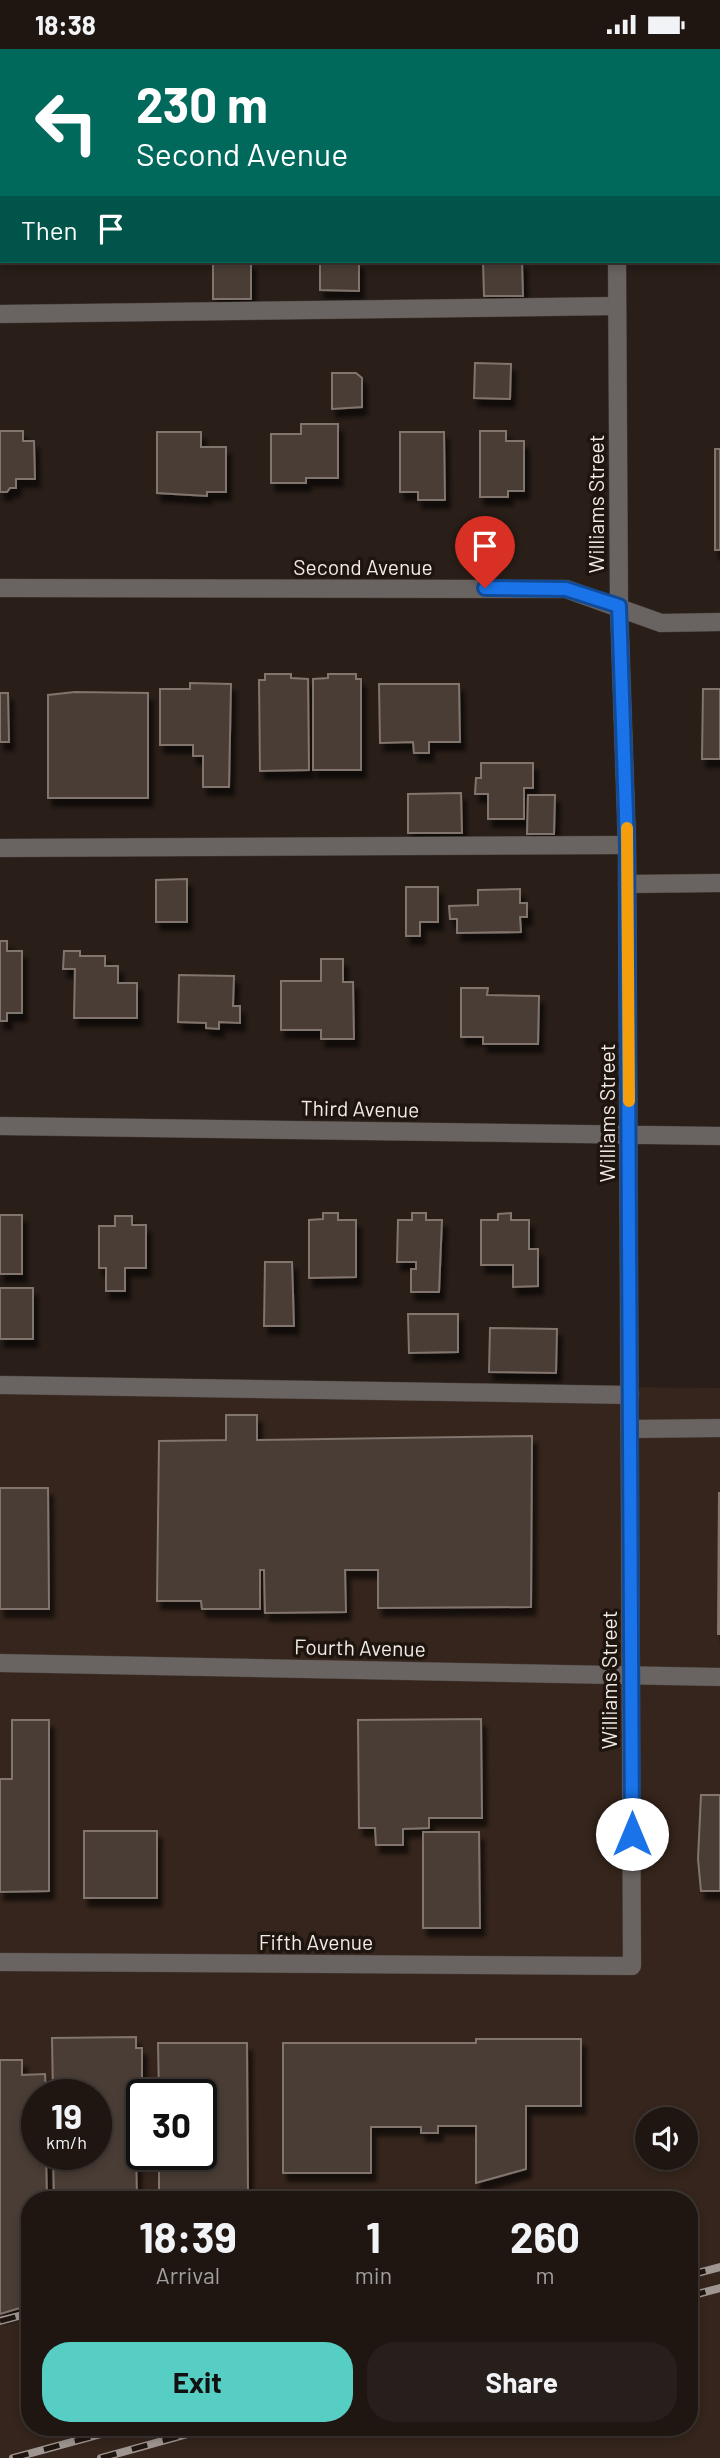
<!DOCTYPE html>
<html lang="en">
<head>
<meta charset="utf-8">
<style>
	:root { --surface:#1f1612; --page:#271f1b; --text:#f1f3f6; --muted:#a19f9f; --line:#3c3532; --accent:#56cec3 }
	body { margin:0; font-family:Barlow,sans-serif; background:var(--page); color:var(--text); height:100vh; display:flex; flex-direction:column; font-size:26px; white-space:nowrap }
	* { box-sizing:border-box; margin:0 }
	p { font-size:23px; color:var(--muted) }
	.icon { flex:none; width:38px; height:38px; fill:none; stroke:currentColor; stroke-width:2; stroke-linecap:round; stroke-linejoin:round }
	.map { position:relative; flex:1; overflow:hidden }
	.drawer { position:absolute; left:21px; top:2142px; width:677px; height:245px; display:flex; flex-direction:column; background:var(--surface); border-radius:28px; box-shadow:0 4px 10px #0003,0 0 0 2px var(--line) }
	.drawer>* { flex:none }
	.guide { position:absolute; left:0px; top:0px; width:721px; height:214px; box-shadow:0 4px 10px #0003,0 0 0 2px var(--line); background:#00695c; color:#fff; overflow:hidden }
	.controls { position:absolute; left:635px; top:2058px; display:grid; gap:14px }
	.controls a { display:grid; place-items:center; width:63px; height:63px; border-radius:50%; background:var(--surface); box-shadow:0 4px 10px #0003,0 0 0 2px var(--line); font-size:35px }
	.speed { position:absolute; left:21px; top:2030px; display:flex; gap:14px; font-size:35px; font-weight:700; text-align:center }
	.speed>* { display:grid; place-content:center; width:91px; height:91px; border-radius:50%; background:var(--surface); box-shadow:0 4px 10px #0003,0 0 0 2px var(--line); line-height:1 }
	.speed small { font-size:18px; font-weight:400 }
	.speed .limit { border:4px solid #111; border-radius:10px; background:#fff; color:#111 }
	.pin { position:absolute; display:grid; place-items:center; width:60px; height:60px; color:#fff; margin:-72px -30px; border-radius:50% 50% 50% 0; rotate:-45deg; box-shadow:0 0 7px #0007 }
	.pin .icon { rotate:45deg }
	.me { position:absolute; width:77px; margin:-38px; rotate:0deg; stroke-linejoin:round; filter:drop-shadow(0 0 5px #0008) }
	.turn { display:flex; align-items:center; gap:24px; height:147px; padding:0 21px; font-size:32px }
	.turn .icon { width:91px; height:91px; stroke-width:2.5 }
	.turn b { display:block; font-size:49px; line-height:60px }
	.then { display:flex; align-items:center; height:66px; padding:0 21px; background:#0003; gap:14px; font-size:26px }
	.eta { display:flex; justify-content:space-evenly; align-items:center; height:119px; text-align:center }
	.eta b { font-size:42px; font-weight:700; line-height:49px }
	.button { display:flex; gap:14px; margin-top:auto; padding:14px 21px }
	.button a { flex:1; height:80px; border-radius:28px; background:var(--accent); color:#111; font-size:28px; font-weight:700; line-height:80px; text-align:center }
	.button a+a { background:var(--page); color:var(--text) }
	.status { display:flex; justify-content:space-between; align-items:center; height:49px; padding:0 35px; background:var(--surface); direction:ltr }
	.status svg { height:19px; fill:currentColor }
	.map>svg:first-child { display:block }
</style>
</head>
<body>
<div class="status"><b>18:38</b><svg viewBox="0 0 49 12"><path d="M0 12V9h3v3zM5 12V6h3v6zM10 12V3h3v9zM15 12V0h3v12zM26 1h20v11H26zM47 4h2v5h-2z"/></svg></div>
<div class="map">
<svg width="720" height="2409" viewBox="0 0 720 2409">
	<defs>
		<filter id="shadow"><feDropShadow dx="4.5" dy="8" stdDeviation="2" flood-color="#0009"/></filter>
	</defs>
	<rect width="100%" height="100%" fill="#291e18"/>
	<!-- built -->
	<path fill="#35251c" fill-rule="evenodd" d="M0,1331L720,1339V2409H0ZM37,2046H96V2105H37ZM142,2046H201V2105H142ZM648,2070H686V2109H648ZM30,2151H690V2378H30Z"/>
	<!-- building -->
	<path fill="#483c36" stroke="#81746d" stroke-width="2" filter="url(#shadow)" d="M251,212V250H213V213Z
		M320,212H359V242L320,241Z
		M483,212H522L523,247H484Z
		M475,314L511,315L510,350L474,349Z
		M332,324H356L362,329V358L332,360Z
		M301,375H338V429H306V434H271V385H301Z
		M0,382H23V392H34L35,430H16V439H10L7,443H0Z
		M480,382H506V392H524V442H508V448H480Z
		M157,383H201V398H226V443H207V447L157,444Z
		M400,383H444L445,451H418V443H400Z
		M715,400H720V501H715Z
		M265,625H291V629L308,630L309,721L260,722L259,631H265Z
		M328,625H356V630H361V721H313V630L328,629Z
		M190,634L231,635L229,738H203V707H193V696H160V640H190Z
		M379,635H459L460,693H429V704H414L413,693L380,694Z
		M703,640H720V710H702Z
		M75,643L148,644V749H48V646Z
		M0,644H8L9,693H0Z
		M481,714H533V739H524V770H488V745H475L476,729H481Z
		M461,744L462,784H408V745Z
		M528,746H555L554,785H527Z
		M187,830V873H156V831Z
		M406,838H438V873H420V887H406Z
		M520,840V854H527V868H520L521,883L457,884V870H450L449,857L478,856V841Z
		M0,892H7V902H22V964H7V972H0Z
		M64,902H80V907H105V917H118V934H137V969H74L75,920H63Z
		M321,910H343V933H353L354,990H321V981H281V932H321Z
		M179,926L234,927L233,957H240V974L219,973V980L206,979V974L178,973Z
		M461,939H488L487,946L539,947L538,995H483V988H461Z
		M323,1164H338V1171H356V1228L309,1229V1171L323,1170Z
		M412,1164H426V1171H442L439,1243H411V1220H416V1213H397L398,1171H412Z
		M511,1164V1171H529V1200H538V1237L513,1238V1216H481V1171H498V1165Z
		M0,1166H22V1225H0Z
		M115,1167H132V1176H146V1219H125V1242H106V1219H99V1177H115Z
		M265,1213H292L294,1277H264Z
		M0,1239H33V1290H0Z
		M408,1265H458V1303L409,1304Z
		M490,1279L557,1280L556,1324L489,1323Z
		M226,1366H257V1391H260L532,1387L531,1558L378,1559V1521H345L346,1563L265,1564L264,1521H260V1560H202L201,1552H157L159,1392L226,1391Z
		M0,1439H48L49,1560H0Z
		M719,1444H720V1585H718Z
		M481,1670L482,1769H429V1779L403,1780V1796H376L375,1779H359L358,1671Z
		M12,1671H49V1842L0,1843V1730H12Z
		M701,1746H720V1842H701L698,1810Z
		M84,1782H157V1849H84Z
		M423,1783H479L480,1879H423Z
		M136,1988V1999H142V2101H136L137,2151H54L53,2105H96V2046H53L52,1989Z
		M476,1990H581V2057H526V2120L476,2134V2077H438V2084H421V2078H371V2124H283V1994H476Z
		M158,1994H247L248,2151H159V2105H201V2046H159Z
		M0,2011H22V2026L45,2025L46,2046H37V2105H46L47,2151H30V2256L0,2265Z"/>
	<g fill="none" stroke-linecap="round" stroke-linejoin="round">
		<!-- service casing -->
		<g stroke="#453b35" stroke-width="19">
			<path id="service" d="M0,265L616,257
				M0,799L627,796
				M627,835L720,834
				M0,1336L630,1346
				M630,1380L720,1379"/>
		</g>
		<!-- minor casing -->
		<g stroke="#453b35" stroke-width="19">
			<path id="minor" d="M620,2V0
				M0,539L566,540L661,574L720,573
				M0,1077L720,1087
				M0,1614L720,1628
				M0,1913L632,1917L627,796L619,557L617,212"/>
		</g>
		<!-- service -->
		<use href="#service" stroke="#696361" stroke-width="18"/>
		<!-- minor -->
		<use href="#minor" stroke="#696361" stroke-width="18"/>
		<!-- rail casing -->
		<g stroke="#9f9691" stroke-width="8">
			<path id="rail" d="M690,2226L720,2218
				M690,2247L720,2239
				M0,2272L30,2264
				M13,2409L127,2378
				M101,2409L213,2378"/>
		</g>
		<!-- rail -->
		<use href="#rail" stroke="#1f150f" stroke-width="5" stroke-dasharray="16" stroke-linecap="butt"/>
	</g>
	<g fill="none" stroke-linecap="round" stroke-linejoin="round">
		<!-- route casing -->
		<g stroke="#114b97" stroke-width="18">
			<path id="route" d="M485,539L566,540L619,557L627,796L632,1785"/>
		</g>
		<!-- route -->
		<use href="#route" stroke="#1a73e8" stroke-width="12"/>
		<!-- slow -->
		<path stroke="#f59e0b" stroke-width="12" d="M627,779L629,1052"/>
	</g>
	<g text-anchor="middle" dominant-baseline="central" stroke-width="7" stroke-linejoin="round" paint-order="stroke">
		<!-- street labels -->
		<g font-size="21" fill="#f1eae6" stroke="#1f150f">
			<text transform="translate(595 455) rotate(-90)">Williams Street</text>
			<text x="363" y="517">Second Avenue</text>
			<text transform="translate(360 1059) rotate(1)">Third Avenue</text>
			<text transform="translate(606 1064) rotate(-90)">Williams Street</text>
			<text transform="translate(360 1598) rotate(1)">Fourth Avenue</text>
			<text transform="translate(608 1631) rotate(-90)">Williams Street</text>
			<text x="316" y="1892">Fifth Avenue</text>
		</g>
	</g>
</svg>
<div class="controls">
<a><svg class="icon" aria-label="sound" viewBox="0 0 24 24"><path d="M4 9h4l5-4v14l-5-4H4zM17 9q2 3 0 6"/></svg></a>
</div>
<div class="speed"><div>19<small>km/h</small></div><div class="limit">30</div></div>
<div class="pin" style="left:485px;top:539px;background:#d93025"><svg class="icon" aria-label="arrive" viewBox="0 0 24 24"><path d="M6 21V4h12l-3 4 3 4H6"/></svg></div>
<svg class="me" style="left:632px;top:1785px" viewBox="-20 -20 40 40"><circle r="19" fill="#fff"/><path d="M0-13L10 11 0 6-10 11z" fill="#1a73e8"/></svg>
<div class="guide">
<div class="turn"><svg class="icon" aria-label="left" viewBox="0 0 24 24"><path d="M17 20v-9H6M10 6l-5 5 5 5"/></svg><div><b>230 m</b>Second Avenue</div></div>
<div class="then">Then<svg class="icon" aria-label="arrive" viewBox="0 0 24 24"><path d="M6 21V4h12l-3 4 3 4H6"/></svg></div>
</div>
<section class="drawer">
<div class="eta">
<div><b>18:39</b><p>Arrival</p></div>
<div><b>1</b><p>min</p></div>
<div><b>260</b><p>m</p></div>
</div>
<div class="button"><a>Exit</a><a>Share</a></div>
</section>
</div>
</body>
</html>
